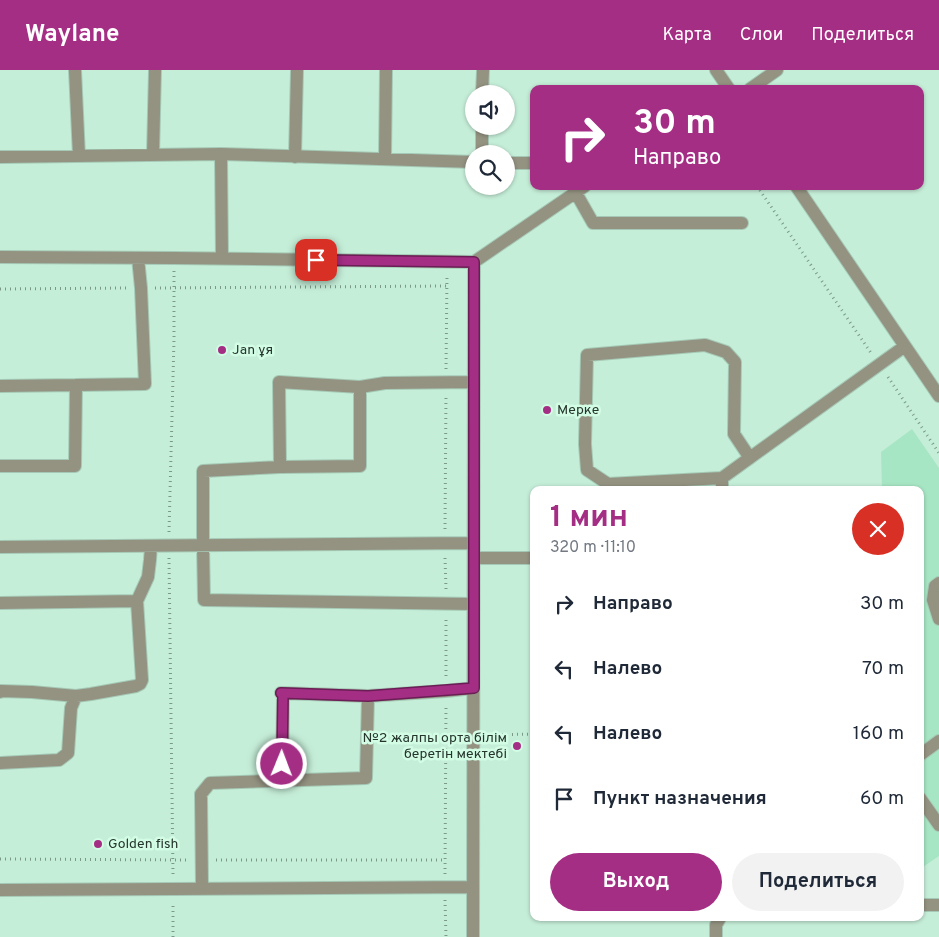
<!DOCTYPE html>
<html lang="ru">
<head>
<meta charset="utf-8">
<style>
	:root { --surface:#fff; --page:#f2f2f3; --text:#1f2937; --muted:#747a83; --accent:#a52e85 }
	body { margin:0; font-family:Overpass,sans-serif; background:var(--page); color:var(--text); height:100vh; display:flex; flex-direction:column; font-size:19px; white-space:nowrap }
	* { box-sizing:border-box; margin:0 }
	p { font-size:16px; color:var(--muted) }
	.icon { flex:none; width:28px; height:28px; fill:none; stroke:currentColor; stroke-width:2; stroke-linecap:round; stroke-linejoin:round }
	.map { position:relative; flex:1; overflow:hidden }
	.side { position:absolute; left:530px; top:416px; width:394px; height:435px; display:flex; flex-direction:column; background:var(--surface); border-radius:10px; box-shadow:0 1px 4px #0004 }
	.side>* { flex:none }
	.banner { position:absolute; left:530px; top:15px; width:394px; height:105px; border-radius:10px; box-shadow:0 1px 4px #0004; background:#a52e85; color:#fff; overflow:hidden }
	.tools { position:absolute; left:465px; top:15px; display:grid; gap:10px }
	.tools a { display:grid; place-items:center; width:50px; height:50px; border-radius:50%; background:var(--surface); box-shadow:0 1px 4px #0004; font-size:25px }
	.pin { position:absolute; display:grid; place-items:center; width:42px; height:42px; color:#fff; margin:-21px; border-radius:10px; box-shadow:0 2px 8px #0006 }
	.me { position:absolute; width:55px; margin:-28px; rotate:1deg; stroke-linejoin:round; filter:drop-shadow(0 0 4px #0008) }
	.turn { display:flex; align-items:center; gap:18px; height:105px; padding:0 20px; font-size:22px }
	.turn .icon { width:65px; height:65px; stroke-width:2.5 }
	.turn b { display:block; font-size:35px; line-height:42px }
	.round { display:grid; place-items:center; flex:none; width:52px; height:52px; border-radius:26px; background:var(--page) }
	.head { display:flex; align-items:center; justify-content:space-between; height:85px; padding:0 20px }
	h1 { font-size:30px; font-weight:700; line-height:38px; color:var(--accent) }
	.button { display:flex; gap:10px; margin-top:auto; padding:10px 20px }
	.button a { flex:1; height:58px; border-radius:30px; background:var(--accent); color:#fff; font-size:20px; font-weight:700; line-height:58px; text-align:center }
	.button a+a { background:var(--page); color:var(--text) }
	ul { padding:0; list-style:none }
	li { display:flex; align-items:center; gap:15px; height:65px; padding:0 20px }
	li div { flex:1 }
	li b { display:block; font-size:19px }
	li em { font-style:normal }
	header { display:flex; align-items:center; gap:30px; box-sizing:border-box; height:70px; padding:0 25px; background:var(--accent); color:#fff }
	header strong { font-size:24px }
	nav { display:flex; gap:28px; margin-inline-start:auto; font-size:18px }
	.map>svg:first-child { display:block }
</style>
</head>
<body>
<header>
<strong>Waylane</strong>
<nav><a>Карта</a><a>Слои</a><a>Поделиться</a></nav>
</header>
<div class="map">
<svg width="939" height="867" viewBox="0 0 939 867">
	<rect width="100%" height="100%" fill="#c5eed8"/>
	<!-- green -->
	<path fill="#a7e6c4" d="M912,359L939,398V786L920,799V420H882L881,382Z"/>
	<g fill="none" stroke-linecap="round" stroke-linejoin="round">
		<!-- minor casing -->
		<g stroke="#a5c9b6" stroke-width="14">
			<path id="minor" d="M75,0L79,86
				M716,0L729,19
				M750,19L777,0
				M482,24L483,0
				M221,84L222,189
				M482,84V56
				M153,85L155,0
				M0,87L221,84L474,92
				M295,87L297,0
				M385,89L386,0
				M506,93H534
				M572,116L593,153H742
				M796,116L939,326
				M0,187L174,188L474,192L585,116
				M0,316L76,315
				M0,396H75L76,315L145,314L141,218L138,188
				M280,397L279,312L360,317
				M722,408L608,414L587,400L585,374L587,285L705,275L726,282L735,292L734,364L750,388
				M722,420V408L905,276
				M0,477L473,473
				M474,488H534
				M939,513L935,516L933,530L939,549
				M137,531L148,507L150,490L151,476
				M0,533L137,531L142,610L140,614L136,616L91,624L76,626L71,638L68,683L59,690L0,693
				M473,534L204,530L203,475V401L280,397L360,396V317L385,313L474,312
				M0,622L1,621L32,622L76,626
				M920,685L939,671
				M282,711L283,624L281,623L368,626
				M920,728L939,755
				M202,818L201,724L210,713L366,708L368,626L446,621L473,618
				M0,820L473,817
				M920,835H939
				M473,867L474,192
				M716,867V855L720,848"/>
		</g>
		<!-- path -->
		<path stroke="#7b9989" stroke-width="3" stroke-dasharray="1 4" stroke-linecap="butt" d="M757,116L871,283
			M155,218L447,216
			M0,219L126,218
			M446,299L447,205
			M888,307L939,383
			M445,459L446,325
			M169,462L174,269V201
			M169,488L173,804
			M445,488L446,519
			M446,606V548
			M487,665L534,664
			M0,789L187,790
			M216,790H445
			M445,804L446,635
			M445,830L446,867
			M173,867V833"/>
		<!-- minor -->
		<use href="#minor" stroke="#949281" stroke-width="12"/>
	</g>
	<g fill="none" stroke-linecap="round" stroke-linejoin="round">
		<!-- route casing -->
		<g stroke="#6b1e56" stroke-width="12">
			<path id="route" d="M282,694L283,624L281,623L368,626L474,618V192L316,190"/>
		</g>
		<!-- route -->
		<use href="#route" stroke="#a52e85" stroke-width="9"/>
	</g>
	<!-- markers -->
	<g fill="#a52e85" stroke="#d3fce5" stroke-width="2">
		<circle cx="222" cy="280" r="5"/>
		<circle cx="547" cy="340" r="5"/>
		<circle cx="517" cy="676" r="5"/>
		<circle cx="98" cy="774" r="5"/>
	</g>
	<g text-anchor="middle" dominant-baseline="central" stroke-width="5" stroke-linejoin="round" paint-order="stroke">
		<!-- poi labels -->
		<g font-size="14" fill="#25352c" stroke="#d3fce5" text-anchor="start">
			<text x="232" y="280">Jan ұя</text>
			<text x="557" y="340">Мерке</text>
			<text x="507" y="668" text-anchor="end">№2 жалпы орта білім<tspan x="507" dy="16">беретін мектебі</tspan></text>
			<text x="108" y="774">Golden fish</text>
		</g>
	</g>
</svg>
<div class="tools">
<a><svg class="icon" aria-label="sound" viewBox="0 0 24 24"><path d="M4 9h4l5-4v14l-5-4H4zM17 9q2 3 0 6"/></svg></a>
<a><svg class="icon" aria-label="search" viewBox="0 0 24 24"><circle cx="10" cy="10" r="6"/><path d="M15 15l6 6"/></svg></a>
</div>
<div class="pin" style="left:316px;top:190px;background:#d93025"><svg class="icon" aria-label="arrive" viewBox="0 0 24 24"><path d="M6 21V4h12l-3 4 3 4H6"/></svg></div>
<svg class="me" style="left:282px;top:694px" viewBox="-20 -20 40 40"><circle r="17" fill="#a52e85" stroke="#fff" stroke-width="3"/><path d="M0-11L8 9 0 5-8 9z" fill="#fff"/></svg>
<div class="banner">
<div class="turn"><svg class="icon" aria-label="right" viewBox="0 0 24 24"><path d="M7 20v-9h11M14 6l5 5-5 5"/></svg><div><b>30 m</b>Направо</div></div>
</div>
<section class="side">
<div class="head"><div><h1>1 мин</h1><p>320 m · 11:10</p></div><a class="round" style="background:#d93025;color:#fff"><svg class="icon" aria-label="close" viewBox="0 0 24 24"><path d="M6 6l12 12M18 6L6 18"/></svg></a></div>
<ul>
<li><svg class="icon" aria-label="right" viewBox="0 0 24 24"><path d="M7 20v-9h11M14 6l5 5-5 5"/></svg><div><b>Направо</b></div><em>30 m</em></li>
<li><svg class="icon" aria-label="left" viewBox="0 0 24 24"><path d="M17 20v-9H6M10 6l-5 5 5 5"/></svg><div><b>Налево</b></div><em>70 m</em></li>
<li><svg class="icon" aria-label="left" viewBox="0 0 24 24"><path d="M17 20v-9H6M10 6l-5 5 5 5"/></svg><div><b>Налево</b></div><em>160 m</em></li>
<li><svg class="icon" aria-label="arrive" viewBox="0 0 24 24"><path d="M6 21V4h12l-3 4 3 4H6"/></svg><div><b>Пункт назначения</b></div><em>60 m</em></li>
</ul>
<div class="button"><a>Выход</a><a>Поделиться</a></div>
</section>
</div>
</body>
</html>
